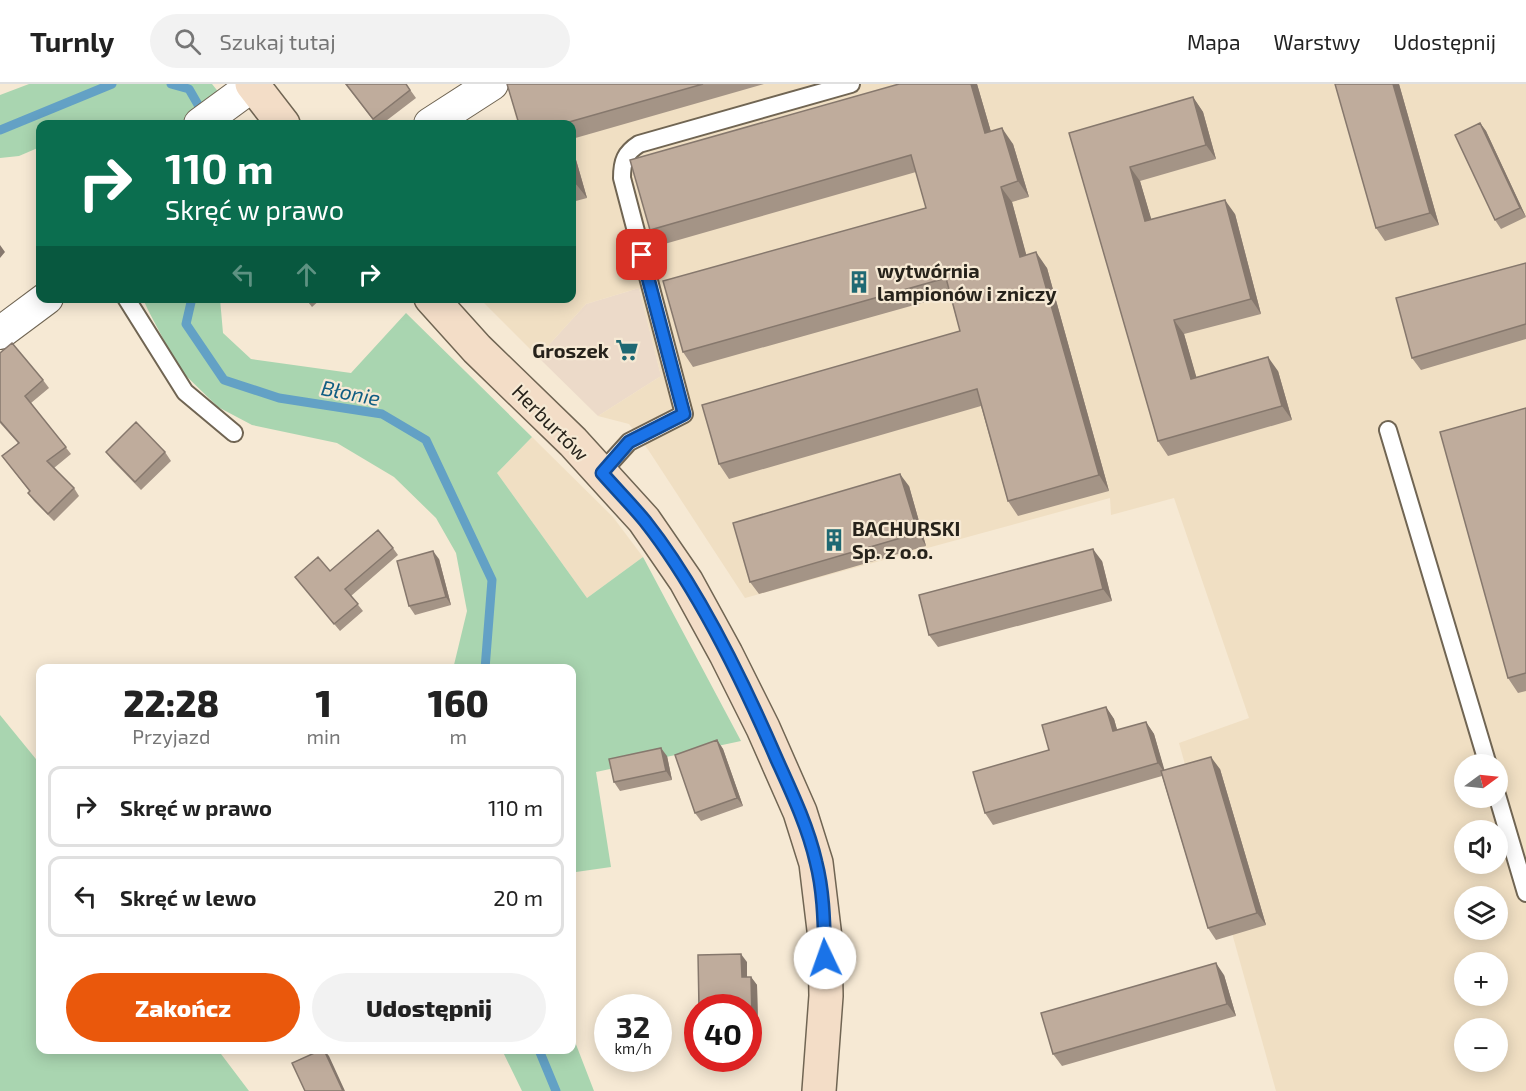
<!DOCTYPE html>
<html lang="pl">
<head>
<meta charset="utf-8">
<style>
	:root { --surface:#fff; --page:#f2f2f2; --text:#222; --muted:#767676; --line:#e0e0e0; --accent:#ea580c }
	body { margin:0; font-family:"Exo 2",sans-serif; background:var(--page); color:var(--text); height:100vh; display:flex; flex-direction:column; font-size:22px; white-space:nowrap }
	* { box-sizing:border-box; margin:0 }
	p { font-size:20px; color:var(--muted) }
	.icon { flex:none; width:33px; height:33px; fill:none; stroke:currentColor; stroke-width:2; stroke-linecap:round; stroke-linejoin:round }
	.map { position:relative; flex:1; overflow:hidden }
	.details { position:absolute; left:36px; top:580px; width:540px; height:390px; display:flex; flex-direction:column; background:var(--surface); border-radius:12px; box-shadow:0 3px 15px #0003 }
	.details>* { flex:none }
	.hud { position:absolute; left:36px; top:36px; width:540px; height:183px; border-radius:12px; box-shadow:0 3px 15px #0003; background:#0b6e4f; color:#fff; overflow:hidden }
	.needle { width:39px; rotate:75deg }
	.fabs { position:absolute; left:1454px; top:670px; display:grid; gap:12px }
	.fabs a { display:grid; place-items:center; width:54px; height:54px; border-radius:50%; background:var(--surface); box-shadow:0 3px 15px #0003; font-size:30px }
	.speed { position:absolute; left:594px; top:910px; display:flex; gap:12px; font-size:30px; font-weight:700; text-align:center }
	.speed>* { display:grid; place-content:center; width:78px; height:78px; border-radius:50%; background:var(--surface); box-shadow:0 3px 15px #0003; line-height:1 }
	.speed small { font-size:15px; font-weight:400 }
	.speed .limit { border:9px solid #d22; background:#fff; color:#111 }
	.pin { position:absolute; display:grid; place-items:center; width:51px; height:51px; color:#fff; margin:-26px; border-radius:12px; box-shadow:0 3px 9px #0006 }
	.me { position:absolute; width:66px; margin:-33px; rotate:357deg; stroke-linejoin:round; filter:drop-shadow(0 0 4px #0008) }
	.turn { display:flex; align-items:center; gap:21px; height:126px; padding:0 30px; font-size:27px }
	.turn .icon { width:78px; height:78px; stroke-width:2.5 }
	.turn b { display:block; font-size:42px; line-height:51px }
	.lanes { display:flex; align-items:center; height:57px; padding:0 30px; background:#0003; justify-content:center; gap:30px; direction:ltr }
	.lanes .off { opacity:.35 }
	.eta { display:flex; justify-content:space-evenly; align-items:center; height:102px; text-align:center }
	.eta b { font-size:36px; font-weight:800; line-height:42px }
	.action { display:flex; gap:12px; margin-top:auto; padding:12px 30px }
	.action a { flex:1; height:69px; border-radius:36px; background:var(--accent); color:#fff; font-size:24px; font-weight:800; line-height:69px; text-align:center }
	.action a+a { background:var(--page); color:var(--text) }
	ul { padding:0; list-style:none }
	li { display:flex; align-items:center; gap:18px; height:81px; margin:0 12px 9px; padding:0 18px; border:3px solid var(--line); border-radius:12px }
	li div { flex:1 }
	li b { display:block; font-size:22px }
	li em { font-style:normal }
	header { display:flex; align-items:center; gap:36px; box-sizing:border-box; height:84px; padding:0 30px; background:var(--surface); border-bottom:2px solid var(--line) }
	header strong { font-size:28px }
	nav { display:flex; gap:33px; margin-inline-start:auto; font-size:21px }
	.search { width:420px; height:54px; background:var(--page); display:flex; align-items:center; gap:15px; box-sizing:border-box; padding:0 21px; border-radius:33px; color:var(--muted); font-size:22px }
	.map>svg:first-child { display:block }
</style>
</head>
<body>
<header>
<strong>Turnly</strong>
<div class="search"><svg class="icon" aria-label="search" viewBox="0 0 24 24"><circle cx="10" cy="10" r="6"/><path d="M15 15l6 6"/></svg>Szukaj tutaj</div>
<nav><a>Mapa</a><a>Warstwy</a><a>Udostępnij</a></nav>
</header>
<div class="map">
<svg width="1526" height="1007" viewBox="0 0 1526 1007">
	<rect width="100%" height="100%" fill="#f6e9d4"/>
	<!-- commercial -->
	<path fill="#ecdac9" d="M639,204L661,292L598,332L538,273L586,220Z"/>
	<!-- built -->
	<path fill="#f0dfc3" fill-rule="evenodd" d="M533,0H1526V1007H1276L1179,659L1249,634L1174,414L1111,431L1110,414L745,514L649,367L629,340L598,332L661,292L639,204L586,220L538,273L480,215L572,214V40H517L512,18ZM1464,681H1497V714H1464ZM1464,747H1497V780H1464ZM1464,813H1497V846H1464ZM1464,879H1497V912H1464ZM1464,945H1497V978H1464Z
		M532,353L613,433L643,473L587,514L497,389Z"/>
	<!-- green -->
	<path fill="#a9d5b0" d="M29,0H212L220,10L180,40H40V63L19,72L0,74V11Z
		M143,215H220L223,249L251,275L351,289L406,229L532,353L497,389L587,514L643,473L741,657L596,688L611,783L576,788L572,800V585H453L467,527L456,469L436,434L394,393L337,359L252,341L218,323L179,285L148,226Z
		M0,631L40,680V966H218L249,1007H0Z
		M572,950L594,1007H522L502,966H572Z"/>
	<g fill="none" stroke-linecap="round" stroke-linejoin="round">
		<!-- stream -->
		<path stroke="#63a1c5" stroke-width="9" d="M171,0L189,5L204,31
			M0,46L112,0
			M192,214L186,240L224,296L279,314L382,330L426,356L492,496L485,585
			M539,966L556,1007"/>
		<!-- lane casing -->
		<g stroke="#706553" stroke-width="20">
			<path id="lane" d="M126,214L185,308L234,349
				M1388,346L1488,681
				M601,389L629,358L684,330L622,94C622,77 625,69 639,60L851,0
				M1497,711L1526,809"/>
		</g>
		<!-- street casing -->
		<g stroke="#706553" stroke-width="34">
			<path id="street" d="M200,40L253,1
				M430,40L492,0
				M0,249L47,214"/>
		</g>
		<!-- secondary casing -->
		<g stroke="#706553" stroke-width="36">
			<path id="secondary" d="M252,0L283,40
				M431,214L477,265L573,358L644,436L686,497L726,570L763,644L800,728L816,779L825,854L826,912L819,1007"/>
		</g>
		<!-- lane -->
		<use href="#lane" stroke="#fff" stroke-width="16"/>
		<!-- street -->
		<use href="#street" stroke="#fff" stroke-width="32"/>
		<!-- secondary -->
		<use href="#secondary" stroke="#f3ddc7" stroke-width="33"/>
	</g>
	<!-- wall -->
	<path fill="#a49486" d="M345,0H406L416,14L382,40H376Z
		M507,0H764L572,55V40H519Z
		M899,0H977L991,48L1013,60L1029,113L1012,118L1026,171L1047,184L1109,407L1018,432L1008,417L981,322L729,395L719,380L960,247L950,211L693,283L683,268L926,124L916,88L661,161L650,146Z
		M1399,0L1439,141L1385,157L1376,144Z
		M1193,13L1203,28L1216,75L1140,97L1151,135L1235,130L1261,230L1184,250L1196,293L1278,287L1292,336L1168,372L1158,357L1069,49Z
		M1480,39L1486,47L1526,133L1501,145L1495,136Z
		M572,62L587,114L572,118Z
		M1526,179V255L1421,286L1412,274Z
		M305,214H322L312,223Z
		M0,269L43,296L49,304L31,319L71,370L54,384L74,404L79,412L54,437L34,417L28,409L30,408L2,372L18,359L0,339Z
		M1526,324V607L1518,609L1508,594Z
		M106,368H165L171,377L141,406L112,376Z
		M909,402L926,462L759,510L750,498Z
		M393,464L398,471L351,512L363,527L340,547L295,493L330,487Z
		M439,475L451,521L415,531L409,522Z
		M1102,477L1112,517L938,563L929,551Z
		M1106,623L1114,635L1117,646L1146,638L1154,650L1164,686L1220,685L1266,841L1216,856L1208,844L1162,692L993,741L985,729L1049,666Z
		M717,656L723,665L743,722L701,737L695,729Z
		M667,672L672,696L620,707L614,698Z
		M747,878V893H751L757,901L758,942L748,943V924H699Z
		M1224,891L1236,932L1062,982L1053,970Z"/>
	<!-- shaded-wall -->
	<path fill="#86786d" d="M971,0H977L996,65L985,49Z
		M1393,0H1399L1439,141L1430,129Z
		M1193,13L1203,28L1216,75L1206,61Z
		M1480,39L1486,47L1526,133L1520,124Z
		M1002,44L1013,60L1029,113L1018,97Z
		M572,62L587,114L576,100L572,82Z
		M1130,83L1140,97L1156,151L1145,137Z
		M1001,103L1012,118L1031,188L1020,173Z
		M1225,116L1235,130L1261,230L1251,215Z
		M0,161L5,168L0,174Z
		M1036,168L1047,184L1109,407L1099,391Z
		M1174,236L1184,250L1201,309L1191,295Z
		M1268,273L1278,287L1292,336L1282,322Z
		M900,390L909,402L926,462L918,449Z
		M1093,465L1102,477L1112,517L1103,505Z
		M433,467L439,475L451,521L446,513Z
		M1106,623L1114,635L1121,659L1113,647Z
		M1146,638L1154,650L1166,691L1158,679Z
		M717,656L723,665L743,722L737,714Z
		M661,664L667,672L672,696L666,687Z
		M1211,673L1220,685L1266,841L1257,829Z
		M741,870L747,878V901L742,893Z
		M1216,879L1224,891L1236,932L1227,920Z
		M751,893L757,901L758,942L752,934Z
		M324,966L329,972L345,1007H343Z"/>
	<!-- building -->
	<path fill="#bfac9c" stroke="#86786d" stroke-width="1.5" d="M346,0H406L410,6L373,35Z
		M507,0H703L562,40H519Z
		M899,0H971L985,49L1002,44L1018,97L1001,103L1020,173L1036,168L1099,391L1008,417L977,305L719,380L702,321L960,247L946,194L683,268L663,197L926,124L911,71L650,146L630,76Z
		M1335,0H1393L1430,129L1376,144Z
		M1193,13L1206,61L1130,83L1145,137L1225,116L1251,215L1174,236L1191,295L1268,273L1282,322L1158,357L1069,49Z
		M1480,39L1520,124L1495,136L1455,51Z
		M572,82L576,100L572,101Z
		M1526,179V240L1412,274L1396,214Z
		M12,259L43,296L25,312L66,363L47,377L74,404L48,430L28,409L30,407L2,372L19,359L0,337V269Z
		M1526,324V589L1508,594L1440,348Z
		M136,338L165,368L135,398L106,368Z
		M900,390L918,449L750,498L733,439Z
		M378,446L393,464L345,505L358,520L334,540L295,493L318,473L330,487Z
		M1093,465L1103,505L929,551L919,511Z
		M433,467L446,513L409,522L397,477Z
		M1106,623L1113,647L1146,638L1158,679L985,729L973,688L1049,666L1042,641Z
		M717,656L737,714L695,729L675,671Z
		M661,664L666,687L614,698L609,675Z
		M1211,673L1257,829L1208,844L1161,687Z
		M741,870L742,893H751L752,934H748V924H699L698,871Z
		M1216,879L1227,920L1053,970L1041,929Z
		M321,966H324L343,1007H305L292,979Z"/>
	<g fill="none" stroke-linecap="round" stroke-linejoin="round">
		<!-- route casing -->
		<g stroke="#114b97" stroke-width="15">
			<path id="route" d="M642,171L684,330L629,358L602,389C616,405 631,420 645,437C698,504 743,597 777,676C792,709 808,743 816,778C824,809 824,842 825,874"/>
		</g>
		<!-- route -->
		<use href="#route" stroke="#1a73e8" stroke-width="10"/>
	</g>
	<!-- icons -->
	<defs>
		<g id="building-bare" transform="scale(1.8)"><path d="M-4-6H4V6H1V3H-1V6H-4ZM-2.5-4.3h1.7v1.8h-1.7ZM.8-4.3h1.7v1.8H.8ZM-2.5-1h1.7V.8h-1.7ZM.8-1h1.7V.8H.8Z" fill="#1f6973" stroke="#f6e9d4" stroke-width="2.5" paint-order="stroke"/></g>
		<g id="supermarket-bare" transform="scale(1.8)"><path d="M-6-5.5h2.5l.6 2H6L4.5 2H-2.5L-4.4-4H-6ZM-1.5 3.2a1.3 1.3 0 1 0 .1 0ZM3 3.2a1.3 1.3 0 1 0 .1 0Z" fill="#1f6973" stroke="#f6e9d4" stroke-width="2.5" paint-order="stroke"/></g>
	</defs>
	<g fill-rule="evenodd">
		<use href="#building-bare" x="859" y="198"/>
		<use href="#supermarket-bare" x="627" y="266"/>
		<use href="#building-bare" x="834" y="456"/>
	</g>
	<g text-anchor="middle" dominant-baseline="central" stroke-width="4.5" stroke-linejoin="round" paint-order="stroke">
		<!-- poi labels -->
		<g font-size="20" font-weight="bold" fill="#27231b" stroke="#f6e9d4" text-anchor="start">
			<text x="877" y="186">wytwórnia<tspan x="877" dy="23">lampionów i zniczy</tspan></text>
			<text x="609" y="266" text-anchor="end">Groszek</text>
			<text x="852" y="444">BACHURSKI<tspan x="852" dy="23">Sp. z o.o.</tspan></text>
		</g>
		<!-- street labels -->
		<g font-size="20" fill="#27231b" stroke="#f6e9d4">
			<text transform="translate(551 338) rotate(45)">Herburtów</text>
		</g>
		<!-- water labels -->
		<g font-size="21" font-style="italic" fill="#105d82" stroke="#f6e9d4">
			<text transform="translate(351 308) rotate(11)">Błonie</text>
		</g>
	</g>
</svg>
<div class="fabs">
<a><svg class="needle" viewBox="-14 -14 28 28"><path d="M0-13l5 13h-10z" fill="#e53935"/><path d="M0 13l5-13h-10z" fill="#767676"/></svg></a>
<a><svg class="icon" aria-label="sound" viewBox="0 0 24 24"><path d="M4 9h4l5-4v14l-5-4H4zM17 9q2 3 0 6"/></svg></a>
<a><svg class="icon" aria-label="layers" viewBox="0 0 24 24"><path d="M12 4l9 5-9 5-9-5zM3 14l9 5 9-5"/></svg></a>
<a>+</a>
<a>−</a>
</div>
<div class="speed"><div>32<small>km/h</small></div><div class="limit">40</div></div>
<div class="pin" style="left:642px;top:171px;background:#d93025"><svg class="icon" aria-label="arrive" viewBox="0 0 24 24"><path d="M6 21V4h12l-3 4 3 4H6"/></svg></div>
<svg class="me" style="left:825px;top:874px" viewBox="-20 -20 40 40"><circle r="19" fill="#fff"/><path d="M0-13L10 11 0 6-10 11z" fill="#1a73e8"/></svg>
<div class="hud">
<div class="turn"><svg class="icon" aria-label="right" viewBox="0 0 24 24"><path d="M7 20v-9h11M14 6l5 5-5 5"/></svg><div><b>110 m</b>Skręć w prawo</div></div>
<div class="lanes"><svg class="icon off" aria-label="left" viewBox="0 0 24 24"><path d="M17 20v-9H6M10 6l-5 5 5 5"/></svg><svg class="icon off" aria-label="ahead" viewBox="0 0 24 24"><path d="M12 20V5M6 11l6-6 6 6"/></svg><svg class="icon" aria-label="right" viewBox="0 0 24 24"><path d="M7 20v-9h11M14 6l5 5-5 5"/></svg></div>
</div>
<section class="details">
<div class="eta">
<div><b>22:28</b><p>Przyjazd</p></div>
<div><b>1</b><p>min</p></div>
<div><b>160</b><p>m</p></div>
</div>
<ul>
<li><svg class="icon" aria-label="right" viewBox="0 0 24 24"><path d="M7 20v-9h11M14 6l5 5-5 5"/></svg><div><b>Skręć w prawo</b></div><em>110 m</em></li>
<li><svg class="icon" aria-label="left" viewBox="0 0 24 24"><path d="M17 20v-9H6M10 6l-5 5 5 5"/></svg><div><b>Skręć w lewo</b></div><em>20 m</em></li>
</ul>
<div class="action"><a>Zakończ</a><a>Udostępnij</a></div>
</section>
</div>
</body>
</html>
